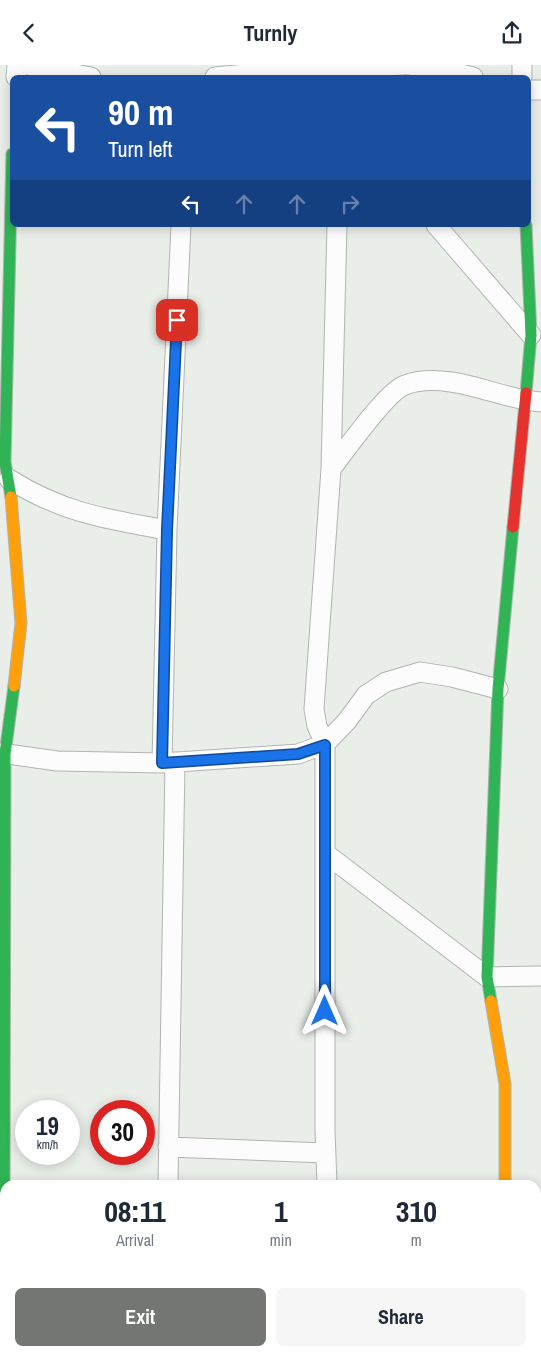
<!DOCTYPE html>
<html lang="en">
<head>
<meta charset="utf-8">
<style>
	:root { --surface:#fff; --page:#f6f6f7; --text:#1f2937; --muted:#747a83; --accent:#737673 }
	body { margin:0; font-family:"Archivo Narrow",sans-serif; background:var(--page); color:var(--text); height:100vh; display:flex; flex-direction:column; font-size:19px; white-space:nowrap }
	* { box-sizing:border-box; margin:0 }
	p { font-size:16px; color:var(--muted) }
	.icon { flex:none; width:28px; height:28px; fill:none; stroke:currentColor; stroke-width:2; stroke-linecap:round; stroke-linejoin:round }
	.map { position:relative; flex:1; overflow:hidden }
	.details { position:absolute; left:0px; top:1115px; width:541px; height:176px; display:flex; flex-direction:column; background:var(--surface); border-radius:15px 15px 0 0; box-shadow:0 2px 12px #0003 }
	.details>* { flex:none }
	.top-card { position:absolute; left:10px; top:10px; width:521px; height:152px; border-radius:8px; box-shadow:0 2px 12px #0003; background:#1a4fa0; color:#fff; overflow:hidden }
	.speed { position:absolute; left:15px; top:1035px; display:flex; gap:10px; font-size:25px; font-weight:700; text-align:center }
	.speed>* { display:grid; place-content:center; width:65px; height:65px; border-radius:50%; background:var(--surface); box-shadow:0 2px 12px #0003; line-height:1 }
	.speed small { font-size:12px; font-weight:400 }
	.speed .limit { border:8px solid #d22; background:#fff; color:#111 }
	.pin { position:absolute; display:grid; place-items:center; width:42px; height:42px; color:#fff; margin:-21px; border-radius:10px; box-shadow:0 2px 8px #0006 }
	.me { position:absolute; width:55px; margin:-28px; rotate:0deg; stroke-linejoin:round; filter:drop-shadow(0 0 4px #0008) }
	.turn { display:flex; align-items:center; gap:18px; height:105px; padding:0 15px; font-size:22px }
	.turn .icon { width:65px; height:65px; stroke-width:2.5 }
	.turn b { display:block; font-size:35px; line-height:42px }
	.lanes { display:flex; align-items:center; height:48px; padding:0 15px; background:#0003; justify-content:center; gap:25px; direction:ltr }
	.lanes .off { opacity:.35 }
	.eta { display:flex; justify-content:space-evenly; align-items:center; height:85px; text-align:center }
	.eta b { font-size:30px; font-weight:800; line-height:35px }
	.primary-button { display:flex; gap:10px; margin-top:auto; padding:10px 15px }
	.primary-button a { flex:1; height:58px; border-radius:8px; background:var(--accent); color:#fff; font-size:20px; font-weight:800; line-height:58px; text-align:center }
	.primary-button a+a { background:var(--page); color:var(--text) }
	header { display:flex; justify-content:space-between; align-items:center; height:65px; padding:0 15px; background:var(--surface); font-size:22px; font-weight:800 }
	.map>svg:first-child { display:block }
</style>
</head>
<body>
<header><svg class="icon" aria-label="back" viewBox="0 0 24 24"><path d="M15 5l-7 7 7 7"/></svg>Turnly<svg class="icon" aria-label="share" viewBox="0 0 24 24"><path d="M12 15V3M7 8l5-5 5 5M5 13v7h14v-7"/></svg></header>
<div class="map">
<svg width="541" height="1291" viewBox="0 0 541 1291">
	<rect width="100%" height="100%" fill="#e9eee9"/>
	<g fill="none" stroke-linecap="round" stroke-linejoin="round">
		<!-- street casing -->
		<g stroke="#b1b4b1" stroke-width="21">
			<path id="street" d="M27,0L91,12
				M408,0L441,4L473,12
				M16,12L17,0
				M215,12L278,6L404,0
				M522,12V0
				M529,25H541
				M436,160L531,270
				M331,404C345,386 387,326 405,320C418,315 437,315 451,317C481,321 510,335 541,337
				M9,414C63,448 106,454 167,465
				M0,688L57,696L162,698L298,689L325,679L347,656L366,630L386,617L420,607L452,612L498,624
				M162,698L167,465L181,160
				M325,788L487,912L541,911
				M168,1082L325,1088
				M168,1120L175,697
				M327,1120L325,1065V679L317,661L314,644L331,404L337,160
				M169,1286V1291
				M333,1286V1291
				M507,1286V1291"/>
		</g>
		<!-- fast casing -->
		<g stroke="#b1b4b1" stroke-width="13">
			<path id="fast" d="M526,328L531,270L526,160
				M11,432L5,397L12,89
				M491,936L487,912L498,624L513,462
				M0,1291L4,1182L5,689L14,621"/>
		</g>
		<!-- slow casing -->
		<g stroke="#b1b4b1" stroke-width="13">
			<path id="slow" d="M11,432L21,558L14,621
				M491,936L505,1019V1120"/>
		</g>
		<!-- jam casing -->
		<g stroke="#b1b4b1" stroke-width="13">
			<path id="jam" d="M513,462L526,328"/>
		</g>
		<!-- street -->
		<use href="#street" stroke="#fcfcfc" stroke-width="19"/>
		<!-- fast -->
		<use href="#fast" stroke="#30b455" stroke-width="11"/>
		<!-- slow -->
		<use href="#slow" stroke="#ff9f0a" stroke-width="11"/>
		<!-- jam -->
		<use href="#jam" stroke="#e5322d" stroke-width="11"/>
	</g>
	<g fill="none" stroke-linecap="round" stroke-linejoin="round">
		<!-- route casing -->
		<g stroke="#114b97" stroke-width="12">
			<path id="route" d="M177,255L167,465L162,698L298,689L325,680V946"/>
		</g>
		<!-- route -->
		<use href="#route" stroke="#1a73e8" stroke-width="9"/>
	</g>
</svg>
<div class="speed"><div>19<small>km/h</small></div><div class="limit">30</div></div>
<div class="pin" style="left:177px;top:255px;background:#d93025"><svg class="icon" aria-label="arrive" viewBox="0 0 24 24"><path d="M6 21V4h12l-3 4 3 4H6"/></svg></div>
<svg class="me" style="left:325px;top:946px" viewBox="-20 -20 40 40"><path d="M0-17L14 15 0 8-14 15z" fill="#1a73e8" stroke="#fff" stroke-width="4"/></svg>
<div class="top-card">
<div class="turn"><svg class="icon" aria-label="left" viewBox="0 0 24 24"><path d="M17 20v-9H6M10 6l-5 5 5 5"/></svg><div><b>90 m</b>Turn left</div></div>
<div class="lanes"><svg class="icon" aria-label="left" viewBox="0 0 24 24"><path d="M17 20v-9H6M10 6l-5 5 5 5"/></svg><svg class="icon off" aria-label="ahead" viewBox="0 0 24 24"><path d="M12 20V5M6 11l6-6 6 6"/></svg><svg class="icon off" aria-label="ahead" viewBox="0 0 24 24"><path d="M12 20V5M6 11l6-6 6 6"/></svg><svg class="icon off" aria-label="right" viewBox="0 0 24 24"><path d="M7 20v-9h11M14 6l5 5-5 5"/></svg></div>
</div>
<section class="details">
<div class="eta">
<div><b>08:11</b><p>Arrival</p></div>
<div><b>1</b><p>min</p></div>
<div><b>310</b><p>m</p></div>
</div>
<div class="primary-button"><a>Exit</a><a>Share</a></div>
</section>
</div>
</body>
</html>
